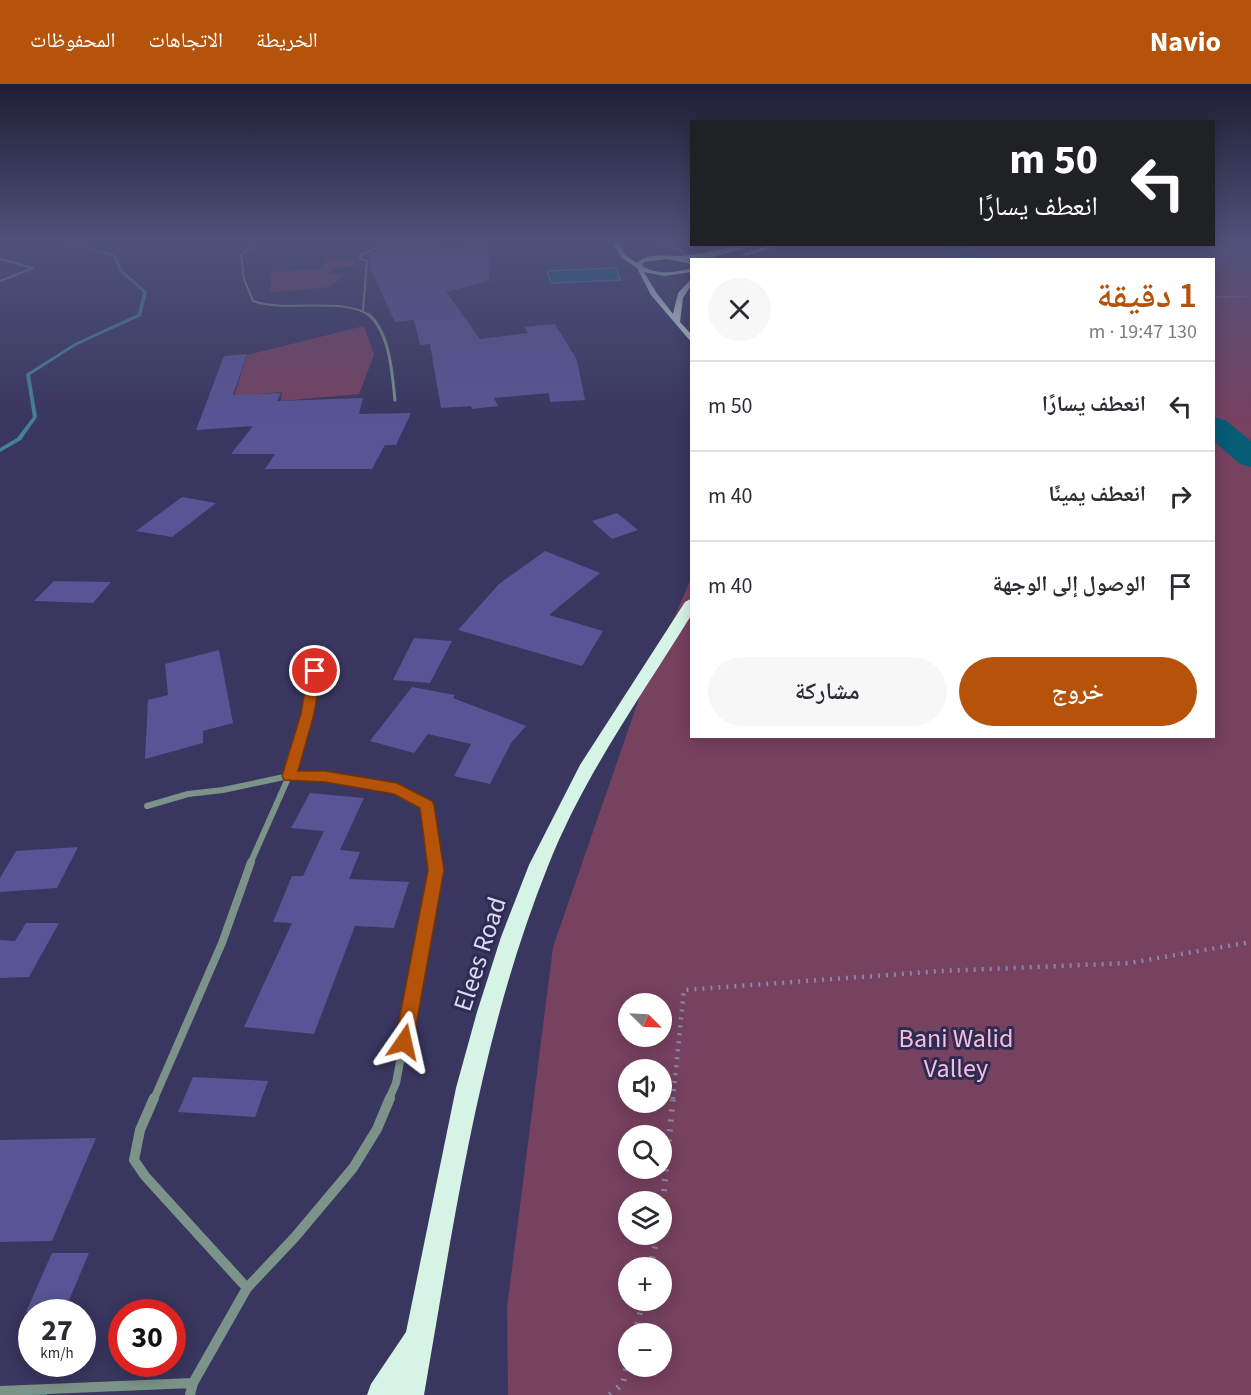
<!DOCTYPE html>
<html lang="ar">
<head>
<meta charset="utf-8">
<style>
	:root { --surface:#fff; --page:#f7f7f7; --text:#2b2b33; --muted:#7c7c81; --line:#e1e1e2; --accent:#b45309 }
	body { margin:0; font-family:"Source Sans 3","Noto Naskh Arabic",sans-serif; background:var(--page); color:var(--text); direction:rtl; height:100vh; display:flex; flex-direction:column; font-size:22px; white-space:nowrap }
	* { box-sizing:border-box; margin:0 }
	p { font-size:20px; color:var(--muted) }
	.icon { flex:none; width:33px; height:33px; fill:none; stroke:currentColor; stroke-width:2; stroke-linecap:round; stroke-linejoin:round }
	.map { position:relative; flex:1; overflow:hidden; direction:ltr }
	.sheet { position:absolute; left:690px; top:174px; width:525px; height:480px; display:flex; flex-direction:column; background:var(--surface); border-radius:0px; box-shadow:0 3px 15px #0003; direction:rtl }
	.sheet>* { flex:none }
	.guide { position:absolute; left:690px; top:36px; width:525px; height:126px; border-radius:0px; box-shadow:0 3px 15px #0003; direction:rtl; background:#202124; color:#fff; overflow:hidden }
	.needle { width:39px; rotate:114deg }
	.fabs { position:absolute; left:618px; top:909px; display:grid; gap:12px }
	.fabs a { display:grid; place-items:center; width:54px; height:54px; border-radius:50%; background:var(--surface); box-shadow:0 3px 15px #0003; font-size:30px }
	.speed { position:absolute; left:18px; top:1215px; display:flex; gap:12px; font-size:30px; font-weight:700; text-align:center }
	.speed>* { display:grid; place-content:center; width:78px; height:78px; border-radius:50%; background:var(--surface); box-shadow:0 3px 15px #0003; line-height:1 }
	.speed small { font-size:15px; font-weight:400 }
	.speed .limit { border:9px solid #d22; background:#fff; color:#111 }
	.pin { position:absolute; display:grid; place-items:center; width:51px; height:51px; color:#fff; margin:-26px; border:3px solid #fff; border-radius:50%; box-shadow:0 2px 6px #0007 }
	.me { position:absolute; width:66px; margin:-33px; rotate:11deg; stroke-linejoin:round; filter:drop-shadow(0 0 4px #0008) }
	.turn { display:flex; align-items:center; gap:21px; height:126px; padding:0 18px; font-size:27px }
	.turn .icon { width:78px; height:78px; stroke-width:2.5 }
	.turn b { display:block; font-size:42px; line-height:51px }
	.round { display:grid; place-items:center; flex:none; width:63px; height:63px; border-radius:32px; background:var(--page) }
	.summary { display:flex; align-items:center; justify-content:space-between; height:102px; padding:0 18px }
	h1 { font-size:36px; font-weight:600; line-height:45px; color:var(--accent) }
	.button { display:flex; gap:12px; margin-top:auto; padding:12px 18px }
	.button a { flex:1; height:69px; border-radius:36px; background:var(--accent); color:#fff; font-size:24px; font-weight:600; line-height:69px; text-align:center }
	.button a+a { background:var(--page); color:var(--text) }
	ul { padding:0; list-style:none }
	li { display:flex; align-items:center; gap:18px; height:90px; padding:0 18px; border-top:2px solid var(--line) }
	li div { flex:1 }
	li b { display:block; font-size:22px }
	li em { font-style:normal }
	header { display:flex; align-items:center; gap:36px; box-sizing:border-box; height:84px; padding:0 30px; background:var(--accent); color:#fff }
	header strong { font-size:28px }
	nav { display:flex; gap:33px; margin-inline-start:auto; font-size:21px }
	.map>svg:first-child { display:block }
</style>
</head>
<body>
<header>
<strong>Navio</strong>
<nav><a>الخريطة</a><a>الاتجاهات</a><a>المحفوظات</a></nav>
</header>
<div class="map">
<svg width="1251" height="1311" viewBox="0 0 1251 1311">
	<rect width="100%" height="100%" fill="#39365f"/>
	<!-- green -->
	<path fill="#774160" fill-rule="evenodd" d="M669,156H691L692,160H1214V156H1251V1311H508L507,1224L553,863L641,609L691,495L692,652H1214V176H696V166ZM628,920H662V952H628ZM628,986H662V1018H628ZM628,1052H662V1084H628ZM628,1118H662V1150H628ZM628,1184H662V1216H628ZM628,1250H662V1282H628Z
		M328,174H342L361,181L332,184L329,190H346L330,203L271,208L270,188L320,185Z
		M364,242L374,271L359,310L281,317L282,308L234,312L247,271Z"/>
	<!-- water -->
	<path fill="#065b75" stroke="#46819b" stroke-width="1.5" d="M615,184L621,196L551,199L547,187Z"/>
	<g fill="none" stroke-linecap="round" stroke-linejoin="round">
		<!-- stream -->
		<path fill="#46819b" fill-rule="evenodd" d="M44,156L75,159L116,171L122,186L147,208L141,232L77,261L30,291L37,333L21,356L0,368V364L17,354L33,333L26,290L75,259L138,230L143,208L119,187L114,173L75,161Z
			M24,1301L39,1303L44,1306L47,1311H17L16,1309L19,1304Z"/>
		<!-- river -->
		<path fill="#065b75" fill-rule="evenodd" d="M942,160H965L985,176H962Z
			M1214,333L1225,336L1251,357V383L1240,380L1214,357Z"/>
	</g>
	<!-- building -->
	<path fill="#595495" d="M385,162H440L438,165L489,162V197L446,208L480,255L528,249L524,243L555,240L577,276L585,316L550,318L549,309L494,314L498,322L472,325L471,322L441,324L430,260L420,261L414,236L395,238L370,184V175L365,173Z
		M247,270L233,311L281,309L277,317L363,314L359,330L411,329L396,361H385L372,385H265L275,370H231L253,342L196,346L224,272Z
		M182,413L216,419L172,453L136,447Z
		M617,429L638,446L612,455L592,437Z
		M545,467L600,489L549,531L603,547L582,582L458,546L499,500Z
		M54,497L111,498L93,519L34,517Z
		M414,554L452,557L430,599L393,596Z
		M219,566L233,639L203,647V659L145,675L148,616L168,611L165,580Z
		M412,603L455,611L453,614L526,642L511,659L490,700L454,692L471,660L428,650L414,669L370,657Z
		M310,709L364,714L340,766L360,768L349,795L409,798L394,844L355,842L314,950L244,943L292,839L273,838L292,792H303L324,747L291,744Z
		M78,763L57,804L0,808V794L16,767Z
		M26,839H59L29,893L0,894V856L15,857Z
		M193,993L268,997L255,1033L178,1028Z
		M96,1054L52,1157L0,1158V1056Z
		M52,1169H89L64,1228H26Z"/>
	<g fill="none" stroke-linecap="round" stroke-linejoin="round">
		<!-- path-far2 -->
		<path stroke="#8987a9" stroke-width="1.5" stroke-dasharray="1 1.5" stroke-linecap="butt" d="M1214,213L1251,212"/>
		<!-- path-far1 -->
		<path stroke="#8987a9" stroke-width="4.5" stroke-dasharray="2 6" stroke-linecap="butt" d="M673,1015L684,906L942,887L1129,879L1251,858"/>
		<!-- path -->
		<path stroke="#8987a9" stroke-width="6" stroke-dasharray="2 8" stroke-linecap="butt" d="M662,1127L673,1014
			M650,1184L658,1150
			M635,1250L643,1216
			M610,1311L623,1299L628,1276"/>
		<!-- minor-far5 -->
		<path stroke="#7b9388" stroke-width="2" d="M260,156L241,171L244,195L253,217C287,229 345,212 370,232
			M657,156L681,167L688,176
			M0,175L33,184L0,197
			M363,226L367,177L360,175L361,171L382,161L383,156"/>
		<!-- minor-far4 -->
		<path stroke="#7b9388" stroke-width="3" d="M368,230C390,248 392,289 395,316"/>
		<!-- minor-far3 -->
		<path stroke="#7b9388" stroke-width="5" d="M313,593L318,565"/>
		<!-- minor-far2 -->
		<path stroke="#7b9388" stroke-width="6" d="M147,722L188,710L223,706L289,692L325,693L397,704L427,721L435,780
			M250,780L289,692L307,630L314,591"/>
		<!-- minor-far1 -->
		<path stroke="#7b9388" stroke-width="8" d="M154,1015L222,859L251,778
			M389,1015L396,999L436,786L435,778"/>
		<!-- minor -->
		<path stroke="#7b9388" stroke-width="10" d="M154,1014L140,1046L134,1076L145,1092L247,1204
			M0,1307L193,1299
			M190,1311L193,1299L247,1204L295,1153L353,1084L377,1045L390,1014"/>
		<!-- trunk -->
		<path fill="#d6f4e6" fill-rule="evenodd" d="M610,156H616L626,172L637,179C647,169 666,172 679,172C706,171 733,160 760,160L713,173L689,175L692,180L667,175L644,178L642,182C657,191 675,189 692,184V188L664,192L644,188L656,208L673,230L678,209L692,194V200L683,214L680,238L692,251V259L651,211L637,184L622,174Z
			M772,160H784L746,172L743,170Z
			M692,514V530C641,613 584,691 548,782C480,951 455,1133 424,1311H367L371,1300L406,1248L456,1004L477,928L501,853L529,781L580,681L685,518Z"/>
	</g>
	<!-- sky -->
	<linearGradient id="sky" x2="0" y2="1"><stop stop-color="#1f1e34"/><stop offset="0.46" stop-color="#4e527a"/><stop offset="1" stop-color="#4e527a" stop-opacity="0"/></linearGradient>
	<rect width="1251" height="340" fill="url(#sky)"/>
	<!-- route -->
	<path fill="#b45309" stroke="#753606" stroke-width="1.5" d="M315,583L321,587L314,630L298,687H325L397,699L432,717L434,721L444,786L413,958L411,965L404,968L397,965L395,958L428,786L420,724L394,710L325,698L284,696L282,692L301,630L308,587Z"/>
	<g text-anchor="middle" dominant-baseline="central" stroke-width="6" stroke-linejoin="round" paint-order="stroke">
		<!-- near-street labels -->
		<g font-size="26" fill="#dcdbf5" stroke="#2f2c53">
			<text transform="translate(480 870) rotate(-72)">Elees Road</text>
		</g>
		<!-- near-park labels -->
		<g font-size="26" fill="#f8bcdb" stroke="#2f2c53">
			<text x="956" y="954">Bani Walid<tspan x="956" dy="30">Valley</tspan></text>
		</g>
	</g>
</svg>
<div class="fabs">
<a><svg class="needle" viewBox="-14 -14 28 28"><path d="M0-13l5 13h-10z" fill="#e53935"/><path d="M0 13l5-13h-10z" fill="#7c7c81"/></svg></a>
<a><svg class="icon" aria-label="sound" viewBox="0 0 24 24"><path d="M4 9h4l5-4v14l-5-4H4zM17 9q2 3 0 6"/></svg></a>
<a><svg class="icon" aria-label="search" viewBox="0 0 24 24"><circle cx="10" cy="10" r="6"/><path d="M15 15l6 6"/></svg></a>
<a><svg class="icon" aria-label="layers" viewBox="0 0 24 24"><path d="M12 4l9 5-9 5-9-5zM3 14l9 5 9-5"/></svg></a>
<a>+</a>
<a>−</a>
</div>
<div class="speed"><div>27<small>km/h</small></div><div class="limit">30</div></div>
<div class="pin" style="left:315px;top:587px;background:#d93025"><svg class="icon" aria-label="arrive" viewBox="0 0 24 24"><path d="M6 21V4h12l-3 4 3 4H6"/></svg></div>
<svg class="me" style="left:404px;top:958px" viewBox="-20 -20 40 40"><path d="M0-17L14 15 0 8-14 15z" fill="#b45309" stroke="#fff" stroke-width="4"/></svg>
<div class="guide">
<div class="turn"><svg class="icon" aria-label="left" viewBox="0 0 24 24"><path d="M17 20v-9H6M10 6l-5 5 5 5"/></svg><div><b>50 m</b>انعطف يسارًا</div></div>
</div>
<section class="sheet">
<div class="summary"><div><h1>1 دقيقة</h1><p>130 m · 19:47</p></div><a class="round"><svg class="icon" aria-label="close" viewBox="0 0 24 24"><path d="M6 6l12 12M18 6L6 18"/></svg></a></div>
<ul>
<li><svg class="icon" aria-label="left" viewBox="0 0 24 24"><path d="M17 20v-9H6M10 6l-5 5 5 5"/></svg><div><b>انعطف يسارًا</b></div><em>50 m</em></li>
<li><svg class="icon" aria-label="right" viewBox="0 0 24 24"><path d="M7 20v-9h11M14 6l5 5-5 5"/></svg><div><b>انعطف يمينًا</b></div><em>40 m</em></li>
<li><svg class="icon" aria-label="arrive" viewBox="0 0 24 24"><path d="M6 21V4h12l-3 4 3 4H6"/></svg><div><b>الوصول إلى الوجهة</b></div><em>40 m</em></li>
</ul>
<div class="button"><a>خروج</a><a>مشاركة</a></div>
</section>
</div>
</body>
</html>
